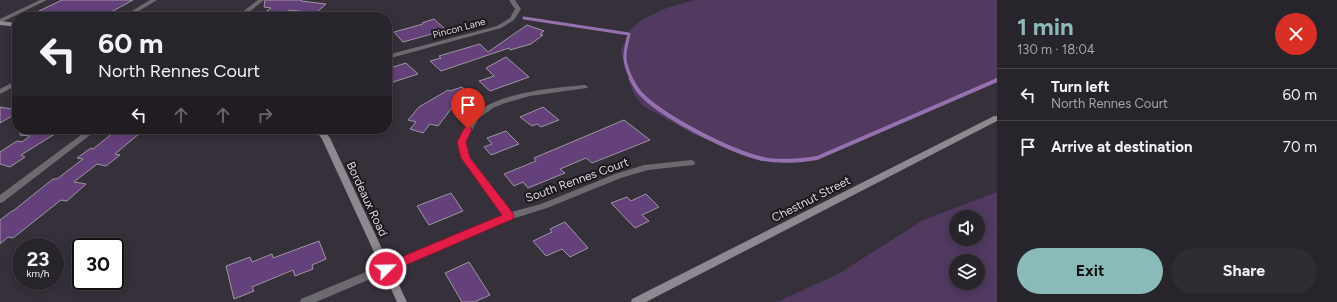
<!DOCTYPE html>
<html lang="en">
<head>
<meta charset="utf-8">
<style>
	:root { --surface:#28242b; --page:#302c33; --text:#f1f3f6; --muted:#a5a4a9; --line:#444147; --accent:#8bbbb9 }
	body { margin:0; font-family:Figtree,sans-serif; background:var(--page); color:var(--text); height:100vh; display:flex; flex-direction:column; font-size:15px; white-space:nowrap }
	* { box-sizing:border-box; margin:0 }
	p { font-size:13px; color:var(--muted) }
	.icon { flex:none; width:22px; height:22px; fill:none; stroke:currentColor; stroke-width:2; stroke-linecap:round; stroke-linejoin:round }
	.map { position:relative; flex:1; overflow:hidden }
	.details { display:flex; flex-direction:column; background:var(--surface); width:340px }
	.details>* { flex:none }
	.banner { position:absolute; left:12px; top:12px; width:380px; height:122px; border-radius:16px; box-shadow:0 2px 10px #0003,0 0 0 1px var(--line); background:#28242b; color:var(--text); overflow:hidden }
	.tools { position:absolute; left:949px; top:210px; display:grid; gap:8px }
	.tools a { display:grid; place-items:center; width:36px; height:36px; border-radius:50%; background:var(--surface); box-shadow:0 2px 10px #0003,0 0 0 1px var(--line); font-size:20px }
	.speed { position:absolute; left:12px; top:238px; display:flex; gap:8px; font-size:20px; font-weight:700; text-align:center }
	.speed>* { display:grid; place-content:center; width:52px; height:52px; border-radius:50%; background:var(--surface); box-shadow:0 2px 10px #0003,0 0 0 1px var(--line); line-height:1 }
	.speed small { font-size:10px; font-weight:400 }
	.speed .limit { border:2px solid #111; border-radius:6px; background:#fff; color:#111 }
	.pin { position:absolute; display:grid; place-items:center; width:34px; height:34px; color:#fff; margin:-41px -17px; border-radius:50% 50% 50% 0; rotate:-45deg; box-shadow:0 0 4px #0007 }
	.pin .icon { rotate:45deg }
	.me { position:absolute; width:44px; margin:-22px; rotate:67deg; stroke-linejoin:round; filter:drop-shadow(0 0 3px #0008) }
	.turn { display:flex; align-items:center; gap:14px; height:84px; padding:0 20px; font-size:18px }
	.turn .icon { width:52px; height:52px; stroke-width:2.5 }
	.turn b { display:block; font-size:28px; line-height:34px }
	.lanes { display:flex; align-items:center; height:38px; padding:0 20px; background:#0003; justify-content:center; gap:20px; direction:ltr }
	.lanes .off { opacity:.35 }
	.round { display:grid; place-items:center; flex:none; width:42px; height:42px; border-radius:21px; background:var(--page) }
	.overview { display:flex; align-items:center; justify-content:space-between; height:68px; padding:0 20px }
	h1 { font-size:24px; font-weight:700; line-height:30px; color:var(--accent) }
	.primary-button { display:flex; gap:8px; margin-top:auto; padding:8px 20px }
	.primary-button a { flex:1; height:46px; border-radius:24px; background:var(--accent); color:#111; font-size:16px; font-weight:700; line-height:46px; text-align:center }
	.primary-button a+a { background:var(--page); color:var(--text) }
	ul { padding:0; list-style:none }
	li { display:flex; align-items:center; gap:12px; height:52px; padding:0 20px; border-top:1px solid var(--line) }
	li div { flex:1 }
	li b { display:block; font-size:15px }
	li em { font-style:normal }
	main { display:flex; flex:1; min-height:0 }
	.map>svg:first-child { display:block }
</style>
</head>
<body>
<main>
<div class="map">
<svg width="997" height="302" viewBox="0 0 997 302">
	<rect width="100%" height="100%" fill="#353039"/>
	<!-- green -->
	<path fill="#513960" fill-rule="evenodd" d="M695,0H997V80L839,147L804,161H761L695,135L643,106L634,94L625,70L621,50L630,30L643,19L669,7Z
		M997,192V302H777L840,273L923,220ZM956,217H978V239H956ZM956,261H978V283H956Z"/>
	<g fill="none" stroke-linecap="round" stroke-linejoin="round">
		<!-- stream-far1 -->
		<path stroke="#9671af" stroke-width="3" d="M524,18L629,34C624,55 622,59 632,80"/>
		<!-- stream -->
		<path stroke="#9671af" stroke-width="4" d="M631,79C634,84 637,90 641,94C663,117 728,150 759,158C778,163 798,161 817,158L997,80"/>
	</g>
	<!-- building -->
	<path fill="#65417b" stroke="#9d97a1" d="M62,0H133L102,17H80L39,11Z
		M265,0H302L301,1L326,4L316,13L289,10L280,17H258L271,8L264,7Z
		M434,19L446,30L403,42L394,32L423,24L422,23Z
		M527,25L544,31L540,34L543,35L531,44L510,50L509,48L441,71L430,61L441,58L439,56L480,44L488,52Z
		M506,57L529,77L490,91L479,81L494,76L486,68Z
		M406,63L418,74L387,84V69Z
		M462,87L471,97L451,109L438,126L430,124L423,133L410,129L416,122L408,120L419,107L448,90L450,91Z
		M0,107L17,110V113L0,123Z
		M543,107L559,120L541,127L537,124L532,126L520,117Z
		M624,120L650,140L592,163L586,158L560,169L565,173L528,188L523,182L514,186L504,174L536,161L534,158Z
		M21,129H63L21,155L25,157L10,167L0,164V152L17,141L22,142L30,136L20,135Z
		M118,129H139L135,132L140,133L115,154L120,155L106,166L97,164L74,182L86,184L67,201L61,200L13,238L8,237L0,244V220L12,211H13L53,179H57L83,159L77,158L91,148L93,149Z
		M506,131L519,144L491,155L484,147L492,144L487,138Z
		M451,193L463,211L429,225L417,206Z
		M646,194L659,207L642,215L649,221L635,228L611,203L627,197L631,201Z
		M565,222L588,248L570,257L562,249L546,256L533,241L552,232L550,229Z
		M319,241L326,259L312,265L313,269L295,276L293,270L252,287L254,291L234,299L226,266L250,257L252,262L272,254L273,258Z
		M469,262L490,295L474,302H462L445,273Z"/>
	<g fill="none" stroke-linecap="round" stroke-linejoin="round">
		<!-- street -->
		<path fill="#6d6a6f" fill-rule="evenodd" d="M40,0H47L0,23V19Z
			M150,0H157L129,17H122Z
			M258,0H264L243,17H236Z
			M509,0H515L521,9L514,20L501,28L387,59V55L497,26L510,18L515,9Z
			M17,80V85L0,94V89Z
			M585,85L588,87L587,88L530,96L505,103L493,108L479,118L465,142L470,157L511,212L541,204L615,174L644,165L691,160L694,161L695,163L694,165L648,170L621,178L547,208L512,219L316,302H300L301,299L503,215L462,158L457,142C462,133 466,123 473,116C496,92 554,88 585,85Z
			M89,129H98L3,202L0,203V195Z"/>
		<!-- secondary -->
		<path fill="#8d8990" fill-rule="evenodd" d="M0,21L17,23V27L0,25Z
			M994,116H997V121L646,302H631L632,299Z
			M315,129H323L330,138L407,302H397L322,139Z"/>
	</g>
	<!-- route -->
	<path fill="#e11d48" stroke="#92132f" d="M468,126L472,129L466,142L470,158L513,213L514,216L513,219L390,272L386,273L382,272L380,269L382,265L502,215L461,158L457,142L465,127Z"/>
	<g text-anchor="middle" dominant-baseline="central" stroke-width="4" stroke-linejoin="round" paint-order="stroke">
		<!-- far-street labels -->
		<g font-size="10" fill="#dedae0" stroke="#1c191d">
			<text transform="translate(459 28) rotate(-15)">Pincon Lane</text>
		</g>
		<!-- street labels -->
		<g font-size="12" fill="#dedae0" stroke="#1c191d">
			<text transform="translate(577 180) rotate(-20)">South Rennes Court</text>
			<text transform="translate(367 199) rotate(65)">Bordeaux Road</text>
			<text transform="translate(811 199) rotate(-27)">Chestnut Street</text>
		</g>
	</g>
</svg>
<div class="tools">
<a><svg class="icon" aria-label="sound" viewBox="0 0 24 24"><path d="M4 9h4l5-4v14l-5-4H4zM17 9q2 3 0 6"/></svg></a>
<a><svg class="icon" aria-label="layers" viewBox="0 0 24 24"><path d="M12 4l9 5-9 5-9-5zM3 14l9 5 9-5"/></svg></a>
</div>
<div class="speed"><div>23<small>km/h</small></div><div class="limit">30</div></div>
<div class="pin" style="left:468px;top:129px;background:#d93025"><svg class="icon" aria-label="arrive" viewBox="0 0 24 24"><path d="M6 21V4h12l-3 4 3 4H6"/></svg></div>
<svg class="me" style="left:386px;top:269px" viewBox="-20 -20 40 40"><circle r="17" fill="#e11d48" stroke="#fff" stroke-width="3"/><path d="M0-11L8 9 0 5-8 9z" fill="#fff"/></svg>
<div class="banner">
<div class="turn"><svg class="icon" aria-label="left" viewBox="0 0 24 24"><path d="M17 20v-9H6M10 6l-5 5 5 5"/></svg><div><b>60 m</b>North Rennes Court</div></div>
<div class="lanes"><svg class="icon" aria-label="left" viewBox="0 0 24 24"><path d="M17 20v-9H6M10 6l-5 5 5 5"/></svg><svg class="icon off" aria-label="ahead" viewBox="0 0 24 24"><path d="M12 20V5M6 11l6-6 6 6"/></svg><svg class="icon off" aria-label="ahead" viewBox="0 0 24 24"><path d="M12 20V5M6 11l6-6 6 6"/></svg><svg class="icon off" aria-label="right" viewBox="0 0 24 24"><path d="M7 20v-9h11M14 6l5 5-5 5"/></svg></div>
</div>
</div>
<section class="details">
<div class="overview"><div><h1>1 min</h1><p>130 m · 18:04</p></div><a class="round" style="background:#d93025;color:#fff"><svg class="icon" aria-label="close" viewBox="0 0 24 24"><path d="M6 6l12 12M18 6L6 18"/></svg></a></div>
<ul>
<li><svg class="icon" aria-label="left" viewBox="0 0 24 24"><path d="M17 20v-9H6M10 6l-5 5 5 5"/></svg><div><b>Turn left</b><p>North Rennes Court</p></div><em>60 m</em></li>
<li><svg class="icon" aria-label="arrive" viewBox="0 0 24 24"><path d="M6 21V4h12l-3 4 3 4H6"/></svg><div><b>Arrive at destination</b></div><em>70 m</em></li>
</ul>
<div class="primary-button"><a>Exit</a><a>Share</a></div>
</section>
</main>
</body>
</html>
